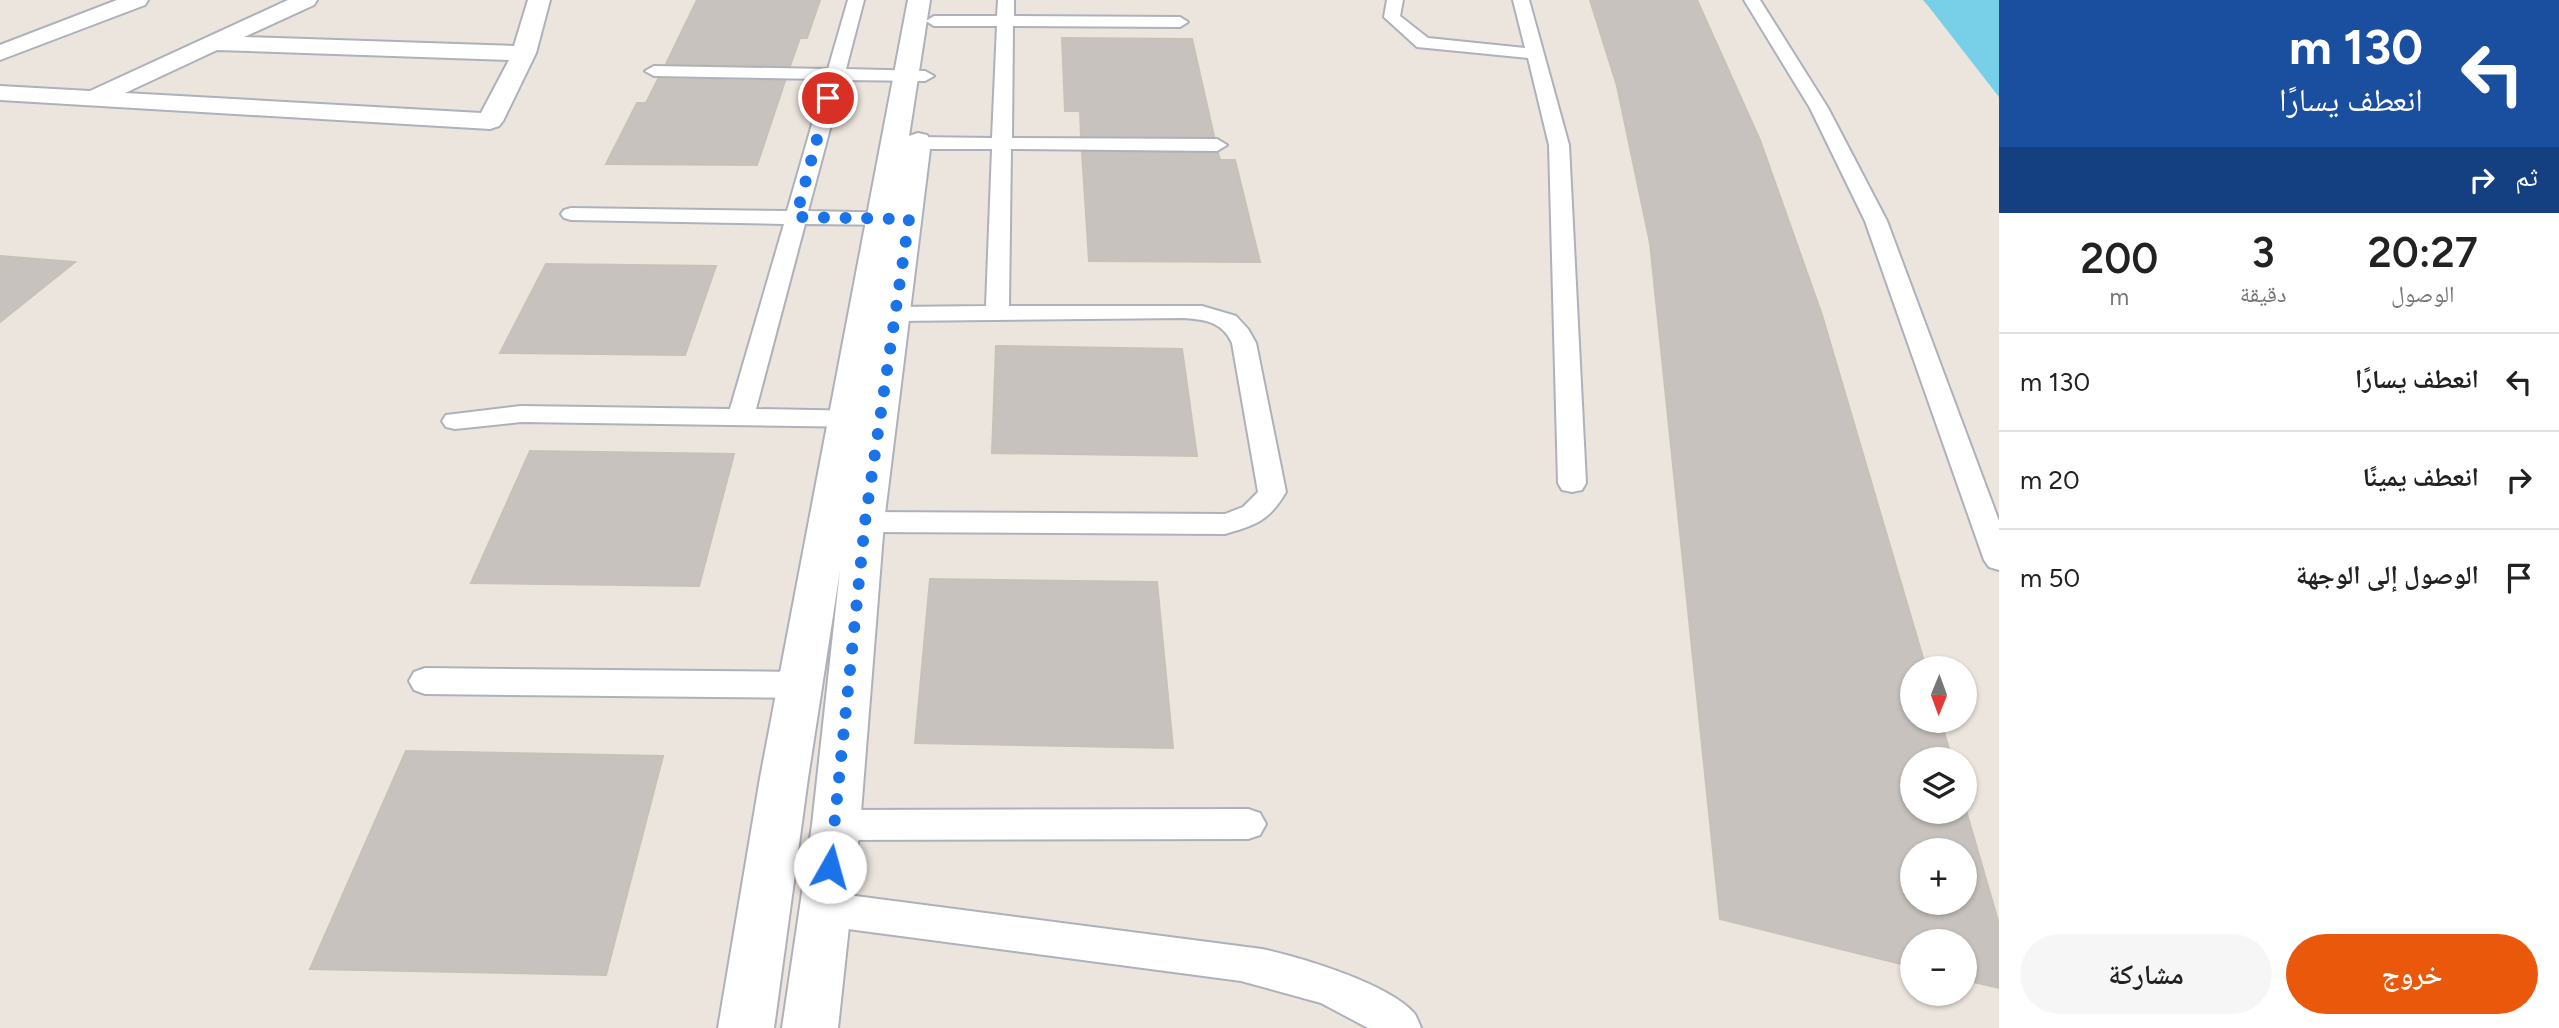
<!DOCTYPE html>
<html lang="ar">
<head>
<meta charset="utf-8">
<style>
	:root { --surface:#fff; --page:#f6f6f6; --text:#222; --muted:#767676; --line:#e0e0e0; --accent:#ea580c }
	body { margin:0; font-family:Figtree,"Noto Naskh Arabic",sans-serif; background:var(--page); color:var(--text); direction:rtl; height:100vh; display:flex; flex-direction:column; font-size:26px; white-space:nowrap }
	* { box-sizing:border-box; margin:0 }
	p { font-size:23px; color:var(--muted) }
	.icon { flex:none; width:38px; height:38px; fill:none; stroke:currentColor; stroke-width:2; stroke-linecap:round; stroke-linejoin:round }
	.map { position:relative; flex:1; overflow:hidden; direction:ltr }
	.details { display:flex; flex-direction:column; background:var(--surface); width:560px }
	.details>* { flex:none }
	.top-card { background:#1a4fa0; color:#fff; overflow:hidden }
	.needle { width:46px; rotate:181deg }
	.controls { position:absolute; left:1900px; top:656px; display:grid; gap:14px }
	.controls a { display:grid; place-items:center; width:77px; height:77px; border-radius:50%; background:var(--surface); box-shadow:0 2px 5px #0004; font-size:35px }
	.pin { position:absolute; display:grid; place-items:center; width:60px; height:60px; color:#fff; margin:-30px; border:4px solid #fff; border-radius:50%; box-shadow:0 2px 7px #0007 }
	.me { position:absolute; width:77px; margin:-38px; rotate:7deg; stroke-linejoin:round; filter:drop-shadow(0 0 5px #0008) }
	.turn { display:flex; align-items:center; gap:24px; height:147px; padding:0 21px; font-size:32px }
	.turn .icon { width:91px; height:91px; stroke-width:2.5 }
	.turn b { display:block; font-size:49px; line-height:60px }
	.then { display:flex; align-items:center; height:66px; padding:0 21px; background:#0003; gap:14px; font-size:26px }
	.eta { display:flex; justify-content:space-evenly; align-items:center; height:119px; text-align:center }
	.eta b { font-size:42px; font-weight:600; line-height:49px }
	.button { display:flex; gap:14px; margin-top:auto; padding:14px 21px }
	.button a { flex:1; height:80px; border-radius:42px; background:var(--accent); color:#fff; font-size:28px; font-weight:600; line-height:80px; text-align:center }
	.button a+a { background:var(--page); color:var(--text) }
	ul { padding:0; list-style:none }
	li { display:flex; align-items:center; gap:21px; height:98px; padding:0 21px; border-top:2px solid var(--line) }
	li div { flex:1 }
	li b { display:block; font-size:26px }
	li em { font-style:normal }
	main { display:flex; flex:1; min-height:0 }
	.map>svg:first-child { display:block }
</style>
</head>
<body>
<main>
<section class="details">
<div class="top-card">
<div class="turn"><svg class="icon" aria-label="left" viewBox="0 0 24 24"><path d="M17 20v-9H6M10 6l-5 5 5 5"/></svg><div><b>130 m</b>انعطف يسارًا</div></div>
<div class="then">ثم<svg class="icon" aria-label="right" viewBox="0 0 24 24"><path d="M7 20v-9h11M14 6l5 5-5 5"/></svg></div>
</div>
<div class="eta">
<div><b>20:27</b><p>الوصول</p></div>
<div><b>3</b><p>دقيقة</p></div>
<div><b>200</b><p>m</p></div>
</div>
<ul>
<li><svg class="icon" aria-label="left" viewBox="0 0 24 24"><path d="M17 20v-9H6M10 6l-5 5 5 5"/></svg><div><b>انعطف يسارًا</b></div><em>130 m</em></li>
<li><svg class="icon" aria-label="right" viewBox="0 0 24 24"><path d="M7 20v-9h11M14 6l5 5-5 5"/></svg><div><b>انعطف يمينًا</b></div><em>20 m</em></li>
<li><svg class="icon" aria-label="arrive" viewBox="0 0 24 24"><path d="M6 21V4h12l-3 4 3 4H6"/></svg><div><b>الوصول إلى الوجهة</b></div><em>50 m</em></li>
</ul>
<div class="button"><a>خروج</a><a>مشاركة</a></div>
</section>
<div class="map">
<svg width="1999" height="1028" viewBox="0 0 1999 1028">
	<rect width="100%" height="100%" fill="#ece5de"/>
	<!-- water -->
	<path fill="#77cfe8" d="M1923,0H1999V97L1929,7Z"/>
	<!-- building -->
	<path fill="#c7c2bd" stroke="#c7c1b7" stroke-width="2" fill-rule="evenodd" d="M697,0H820L807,38H800L790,66L666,64Z
		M1590,0H1697L1760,140L1822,315L1926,668H1913V721H1941L1952,760H1913V812H1965V807L1999,924V988L1965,980V942H1913V967L1720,919L1650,243L1617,86ZM1913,850H1965V903H1913Z
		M1062,38L1192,39L1214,136H1081L1080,111H1065Z
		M658,79L785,81L757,165L606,164L637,103H646Z
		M1082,152L1218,153L1220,160H1235L1260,262L1089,261Z
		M0,256L75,262L0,322Z
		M546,264L716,266L685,355L500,353Z
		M996,346L1182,349L1197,456L992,453Z
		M530,451L734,454L699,586L471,583Z
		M930,579L1157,582L1173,748L915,743Z
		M406,751L663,756L606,975L310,969Z"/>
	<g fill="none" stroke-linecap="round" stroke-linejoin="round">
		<!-- service casing -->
		<g stroke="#aeb1ba" stroke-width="4">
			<path id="service" d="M848,0H864L846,69L925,71L934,76L925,81L843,80L808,211L902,213L909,215L913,219L909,223L902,225L805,224L756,409L865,411L874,413L878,419L874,425L865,427L521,422L455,429L446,427L442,421L446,415L521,406L730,409L784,224L571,220L564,218L561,214L564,210L571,208L787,211L825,79L654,76L645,71L654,66L828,69Z
				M998,0H1014V16L1180,17L1188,22L1180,27L1013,26L1012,138L1217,139L1227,145L1217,151L1011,149L1009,306H1202L1236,316L1248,329L1256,343L1286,492C1269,521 1256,525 1225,534L865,532L855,529L851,522L855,515L865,512L1225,514L1243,507L1258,492L1232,343C1223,322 1204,319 1183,318L895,321L887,319L883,314L887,309L895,307L986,306L992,149H918L908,143L918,137L992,138L997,26H934L926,21L934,16H997Z
				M1387,0H1403L1400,16L1428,38L1525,48L1513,0H1529L1569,145L1586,483L1582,490L1572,492L1562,490L1558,483L1549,145L1528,58L1417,47L1384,17Z
				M1744,0H1760L1828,108L1887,221L1999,521V570L1989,567L1984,560L1865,221L1810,108Z
				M425,668L800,672L811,676L816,685L811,694L800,698L425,694L414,690L409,681L414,672Z
				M1248,809L1260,813L1266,824L1260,835L1248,839L836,840L824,836L818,825L824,814L836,810Z
				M825,892L1262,949C1302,958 1387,983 1414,1013C1417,1017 1419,1023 1421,1028H1368L1321,1003L1241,981L825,926L812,921L806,909L812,897Z"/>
		</g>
		<!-- minor casing -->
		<g stroke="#aeb1ba" stroke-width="4">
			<path id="minor" d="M117,0H148L145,5L0,60V45Z
				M288,0H317L314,5L244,37L514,46L528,0H550L536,53L503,121L499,126L490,129L0,100V86L90,91ZM217,50L509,60L481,113L125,93Z
				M908,0H930L909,136L918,133L927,135L931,141L884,522L860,825L838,1028H782L812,825L840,570L808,778L774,1028H718L760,778Z"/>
		</g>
		<!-- service -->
		<use href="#service" fill="#fff" fill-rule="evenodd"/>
		<!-- minor -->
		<use href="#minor" fill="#fff" fill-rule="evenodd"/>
	</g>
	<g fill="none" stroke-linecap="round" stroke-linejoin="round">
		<!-- route -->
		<path stroke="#1a73e8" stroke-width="12" stroke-dasharray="0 21.6" d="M828,98L796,217L909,219L865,522L830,867"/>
	</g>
</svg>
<div class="controls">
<a><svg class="needle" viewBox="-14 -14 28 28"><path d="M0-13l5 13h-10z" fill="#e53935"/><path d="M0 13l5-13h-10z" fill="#767676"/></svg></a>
<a><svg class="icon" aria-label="layers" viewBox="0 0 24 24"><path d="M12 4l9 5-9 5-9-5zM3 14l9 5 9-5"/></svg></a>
<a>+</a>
<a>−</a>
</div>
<div class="pin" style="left:828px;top:98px;background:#d93025"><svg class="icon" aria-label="arrive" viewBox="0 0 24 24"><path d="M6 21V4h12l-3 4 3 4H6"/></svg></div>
<svg class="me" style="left:830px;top:867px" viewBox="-20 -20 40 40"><circle r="19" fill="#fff"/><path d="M0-13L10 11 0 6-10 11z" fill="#1a73e8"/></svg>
</div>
</main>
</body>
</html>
